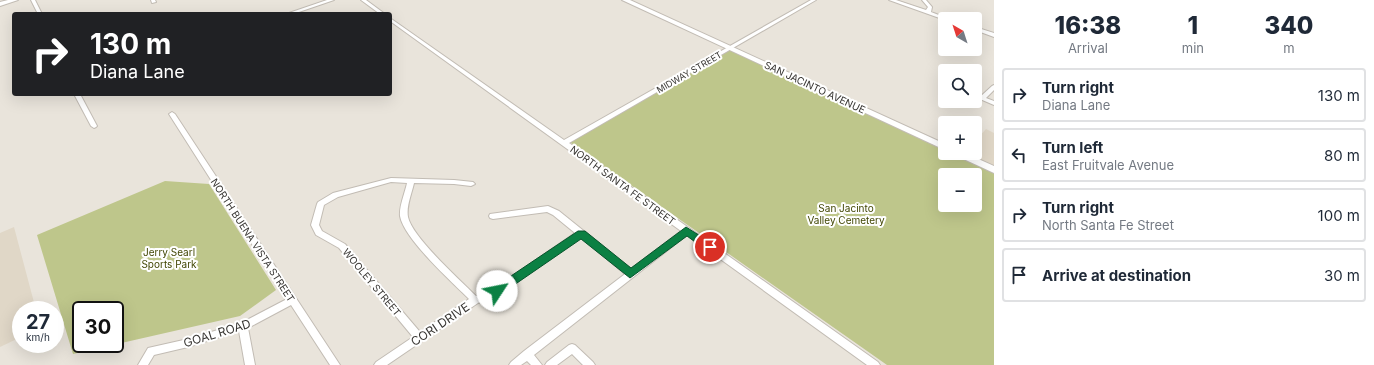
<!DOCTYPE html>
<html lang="en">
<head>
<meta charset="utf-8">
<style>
	:root { --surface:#fff; --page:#f2f2f3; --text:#1f2937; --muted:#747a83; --line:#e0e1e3 }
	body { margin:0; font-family:Inter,sans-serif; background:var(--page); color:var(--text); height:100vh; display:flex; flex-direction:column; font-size:15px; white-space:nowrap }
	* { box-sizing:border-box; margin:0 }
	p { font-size:13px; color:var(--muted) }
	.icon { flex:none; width:22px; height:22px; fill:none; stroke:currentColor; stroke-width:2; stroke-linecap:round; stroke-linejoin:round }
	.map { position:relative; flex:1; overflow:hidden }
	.drawer { display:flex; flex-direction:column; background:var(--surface); width:380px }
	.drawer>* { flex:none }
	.hud { position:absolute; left:12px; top:12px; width:380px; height:84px; border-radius:4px; box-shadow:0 4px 16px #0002; background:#202124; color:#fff; overflow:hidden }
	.needle { width:26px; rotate:321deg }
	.tools { position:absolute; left:938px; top:12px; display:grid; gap:8px }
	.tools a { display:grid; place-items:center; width:44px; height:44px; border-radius:4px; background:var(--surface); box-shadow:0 4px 16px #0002; font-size:20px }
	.speed { position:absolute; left:12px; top:301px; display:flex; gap:8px; font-size:20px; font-weight:700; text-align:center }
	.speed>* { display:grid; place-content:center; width:52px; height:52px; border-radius:50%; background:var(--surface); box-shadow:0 4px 16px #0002; line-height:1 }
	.speed small { font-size:10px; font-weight:400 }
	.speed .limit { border:2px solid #111; border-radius:6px; background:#fff; color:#111 }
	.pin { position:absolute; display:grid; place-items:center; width:34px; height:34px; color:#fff; margin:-17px; border:2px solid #fff; border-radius:50%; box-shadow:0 1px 4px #0007 }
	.me { position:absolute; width:44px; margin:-22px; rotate:56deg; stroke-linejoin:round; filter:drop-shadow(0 0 3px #0008) }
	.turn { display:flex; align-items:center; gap:14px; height:84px; padding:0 12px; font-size:18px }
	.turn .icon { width:52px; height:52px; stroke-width:2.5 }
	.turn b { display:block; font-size:28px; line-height:34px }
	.eta { display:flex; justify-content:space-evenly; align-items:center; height:68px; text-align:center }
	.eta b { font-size:24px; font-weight:800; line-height:28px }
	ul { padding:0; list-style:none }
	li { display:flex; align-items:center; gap:12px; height:54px; margin:0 8px 6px; padding:0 4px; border:2px solid var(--line); border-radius:4px }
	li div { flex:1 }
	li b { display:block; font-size:15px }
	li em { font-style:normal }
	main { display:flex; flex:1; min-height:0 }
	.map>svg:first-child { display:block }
</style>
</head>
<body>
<main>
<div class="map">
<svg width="994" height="365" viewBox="0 0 994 365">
	<rect width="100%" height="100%" fill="#e9e4db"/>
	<!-- built -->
	<path fill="#e0d7c7" d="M986,129L994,133V166L970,155L975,153L979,147L975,141Z
		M14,227L36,310H21V337L0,347V233Z"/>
	<!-- green -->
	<path fill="#bec68b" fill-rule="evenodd" d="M730,50L945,150V153H951L994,173V365H887L568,141ZM945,175H975V205H945Z
		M165,181L209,184L276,290L240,316L73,354L37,235ZM81,310H115V344H81Z"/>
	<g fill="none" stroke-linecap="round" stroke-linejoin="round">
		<!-- minor casing -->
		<g stroke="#c2bcb4" stroke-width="2">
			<path id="minor" d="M31,0H35L42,14H38Z
				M151,0H155L156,2L152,3Z
				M327,0H334L293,14H286Z
				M361,0H366L385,14H380Z
				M811,0H816L569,143L878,362L880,365H867L687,235L534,355L542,365H531L527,361L521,365H509L511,362L524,351L625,274L581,237L500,293L478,303L387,365H374L376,362L413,337L339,248L316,235L311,225L317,204L318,202L333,193L391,178L454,180L473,182L475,184L471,186L454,184L414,183C412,193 406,206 408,217C412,237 460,280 476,296L494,289L575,233L553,215L547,212L493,219L490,218L489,216L490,214L548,206L559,211L631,269L681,231L390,21V18L564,140ZM391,182L407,183C405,193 399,206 400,216C404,239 452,282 469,299L420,332L345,244L322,231L319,225L324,205L338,197Z
				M889,0H896L926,10L928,7L922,0H926L932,7L931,12L949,19H945V20Z
				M975,27L994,33V37L975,30Z
				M994,85V90L986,98L994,101V105L980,99V97L992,86Z
				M74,94H80L97,126L96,127L94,128L91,126Z
				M172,112L175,114L340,365H330L291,305L248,328L255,365H245L239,331L188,347L154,355L148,365H138L148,348L188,339L241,323L287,299L169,114Z
				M572,344L575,345L593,362L595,365H583L572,354L557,365H545L547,362L569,345Z"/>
		</g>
		<!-- major casing -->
		<g stroke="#c2bcb4" stroke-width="2">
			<path id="major" d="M8,0H18L0,6V2Z
				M622,0H630L945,144V150Z
				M954,153H965L994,166V173L955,155Z"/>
		</g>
		<!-- minor -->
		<use href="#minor" fill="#fff" fill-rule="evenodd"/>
		<!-- major -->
		<use href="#major" fill="#fff" fill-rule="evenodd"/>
	</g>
	<!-- route -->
	<path fill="#0b8043" stroke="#07532c" d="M686,227L713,244L715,247L713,250H706L687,236L630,278L581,239L501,294H493L492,291L493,288L578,231H585L631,268Z"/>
	<g text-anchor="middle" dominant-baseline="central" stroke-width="4" stroke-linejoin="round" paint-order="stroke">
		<!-- far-street labels -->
		<g font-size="9" fill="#373532" stroke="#fff">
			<text transform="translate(689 72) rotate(-30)">MIDWAY STREET</text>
		</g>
		<!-- street labels -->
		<g font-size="10" fill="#373532" stroke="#fff">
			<text transform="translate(815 87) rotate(25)">SAN JACINTO AVENUE</text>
			<text transform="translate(623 185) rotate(36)">NORTH SANTA FE STREET</text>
			<text transform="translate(253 240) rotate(57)">NORTH BUENA VISTA STREET</text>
			<text transform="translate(372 282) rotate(50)">WOOLEY STREET</text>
		</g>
		<!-- park labels -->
		<g font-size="10" fill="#424704" stroke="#fff">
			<text x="846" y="208">San Jacinto<tspan x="846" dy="12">Valley Cemetery</tspan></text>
			<text x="169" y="252">Jerry Searl<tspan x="169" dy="12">Sports Park</tspan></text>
		</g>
		<!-- near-street labels -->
		<g font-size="12" fill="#373532" stroke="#fff">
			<text transform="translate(440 324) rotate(-34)">CORI DRIVE</text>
			<text transform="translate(217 333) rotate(-17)">GOAL ROAD</text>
		</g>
	</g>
</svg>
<div class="tools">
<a><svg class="needle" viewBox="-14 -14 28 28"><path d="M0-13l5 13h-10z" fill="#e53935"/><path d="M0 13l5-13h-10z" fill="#747a83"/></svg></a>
<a><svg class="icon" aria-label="search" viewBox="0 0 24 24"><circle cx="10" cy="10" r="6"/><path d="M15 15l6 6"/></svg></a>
<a>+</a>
<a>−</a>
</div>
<div class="speed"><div>27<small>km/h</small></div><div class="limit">30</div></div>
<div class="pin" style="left:710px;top:247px;background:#d93025"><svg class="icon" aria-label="arrive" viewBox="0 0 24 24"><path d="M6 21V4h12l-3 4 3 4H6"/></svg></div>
<svg class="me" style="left:497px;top:291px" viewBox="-20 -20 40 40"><circle r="19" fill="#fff"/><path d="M0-13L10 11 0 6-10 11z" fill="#0b8043"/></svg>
<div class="hud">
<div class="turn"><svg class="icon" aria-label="right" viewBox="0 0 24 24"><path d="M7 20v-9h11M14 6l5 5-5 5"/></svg><div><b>130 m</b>Diana Lane</div></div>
</div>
</div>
<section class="drawer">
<div class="eta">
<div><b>16:38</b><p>Arrival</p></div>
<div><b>1</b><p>min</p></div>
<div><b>340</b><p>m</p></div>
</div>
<ul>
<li><svg class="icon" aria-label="right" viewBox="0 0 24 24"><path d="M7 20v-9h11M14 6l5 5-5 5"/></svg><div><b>Turn right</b><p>Diana Lane</p></div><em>130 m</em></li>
<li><svg class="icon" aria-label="left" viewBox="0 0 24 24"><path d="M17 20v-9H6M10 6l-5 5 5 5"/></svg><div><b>Turn left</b><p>East Fruitvale Avenue</p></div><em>80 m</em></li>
<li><svg class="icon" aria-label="right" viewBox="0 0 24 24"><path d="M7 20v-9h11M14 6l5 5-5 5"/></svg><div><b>Turn right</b><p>North Santa Fe Street</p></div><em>100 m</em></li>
<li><svg class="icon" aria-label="arrive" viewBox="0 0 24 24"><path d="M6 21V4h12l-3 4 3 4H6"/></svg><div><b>Arrive at destination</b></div><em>30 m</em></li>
</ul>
</section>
</main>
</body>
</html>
